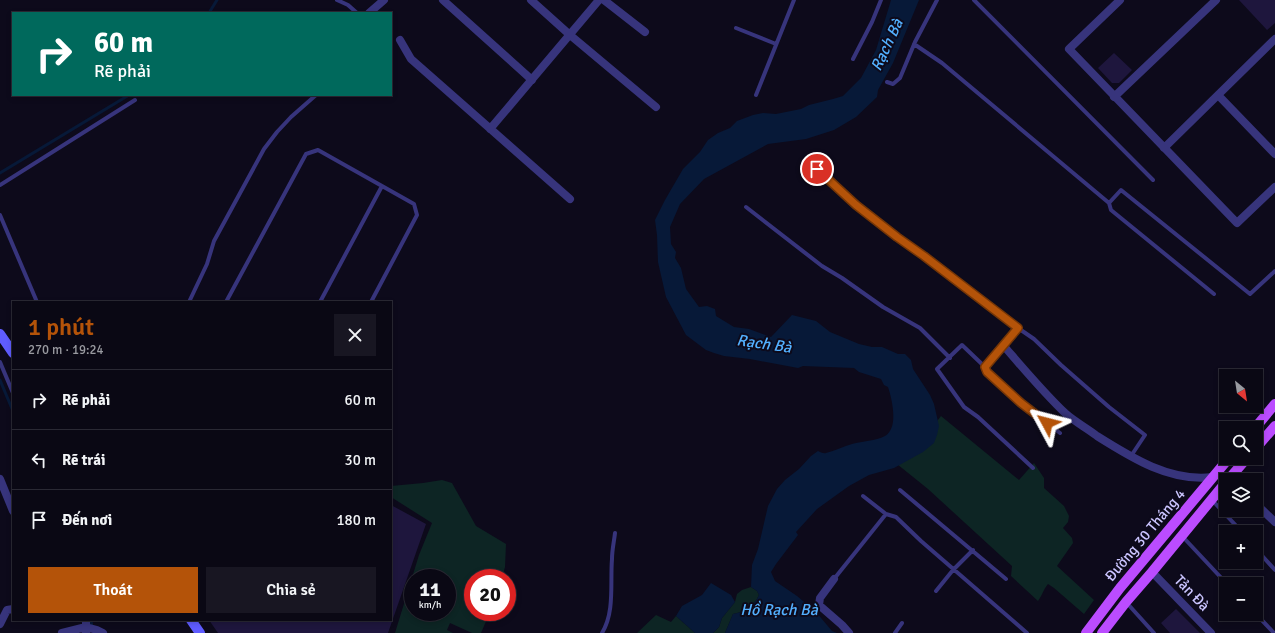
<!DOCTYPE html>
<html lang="vi">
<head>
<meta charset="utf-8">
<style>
	:root { --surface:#0a0814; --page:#181622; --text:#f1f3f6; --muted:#999aa0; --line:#2a2934; --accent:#b45309 }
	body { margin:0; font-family:Signika,sans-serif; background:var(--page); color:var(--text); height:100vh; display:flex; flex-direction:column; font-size:15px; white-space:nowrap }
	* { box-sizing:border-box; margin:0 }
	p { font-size:13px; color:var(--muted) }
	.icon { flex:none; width:22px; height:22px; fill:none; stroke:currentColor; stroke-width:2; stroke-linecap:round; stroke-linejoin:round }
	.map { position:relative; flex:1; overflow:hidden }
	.side { position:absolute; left:12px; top:301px; width:380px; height:320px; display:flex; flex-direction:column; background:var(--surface); border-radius:0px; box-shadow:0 2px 6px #0003,0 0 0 1px var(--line) }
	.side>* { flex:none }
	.guide { position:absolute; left:12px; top:12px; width:380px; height:84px; border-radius:0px; box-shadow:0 2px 6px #0003,0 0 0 1px var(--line); background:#00695c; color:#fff; overflow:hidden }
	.needle { width:26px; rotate:150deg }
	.fabs { position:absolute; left:1219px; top:369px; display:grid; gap:8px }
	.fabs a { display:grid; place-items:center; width:44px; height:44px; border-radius:0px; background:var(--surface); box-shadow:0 2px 6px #0003,0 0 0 1px var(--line); font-size:20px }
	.speed { position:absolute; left:404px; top:569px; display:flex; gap:8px; font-size:20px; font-weight:700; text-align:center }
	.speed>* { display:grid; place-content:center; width:52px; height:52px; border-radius:50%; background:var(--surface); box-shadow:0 2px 6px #0003,0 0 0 1px var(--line); line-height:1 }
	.speed small { font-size:10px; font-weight:400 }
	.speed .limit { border:6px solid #d22; background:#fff; color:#111 }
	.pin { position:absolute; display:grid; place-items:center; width:34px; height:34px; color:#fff; margin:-17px; border:2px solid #fff; border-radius:50%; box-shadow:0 1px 4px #0007 }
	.me { position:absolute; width:44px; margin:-22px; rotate:308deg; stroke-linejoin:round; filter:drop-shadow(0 0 3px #0008) }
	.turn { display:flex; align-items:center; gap:14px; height:84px; padding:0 16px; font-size:18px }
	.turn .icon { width:52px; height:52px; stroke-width:2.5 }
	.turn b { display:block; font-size:28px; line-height:34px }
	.round { display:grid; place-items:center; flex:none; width:42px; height:42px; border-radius:0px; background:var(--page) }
	.summary { display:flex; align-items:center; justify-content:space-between; height:68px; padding:0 16px }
	h1 { font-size:24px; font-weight:600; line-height:30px; color:var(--accent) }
	.button { display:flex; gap:8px; margin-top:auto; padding:8px 16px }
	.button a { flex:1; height:46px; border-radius:0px; background:var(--accent); color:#fff; font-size:16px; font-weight:600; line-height:46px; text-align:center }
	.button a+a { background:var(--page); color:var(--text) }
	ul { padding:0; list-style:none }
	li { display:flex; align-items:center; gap:12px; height:60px; padding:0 16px; border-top:1px solid var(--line) }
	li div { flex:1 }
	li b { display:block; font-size:15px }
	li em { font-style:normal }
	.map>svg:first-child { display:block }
</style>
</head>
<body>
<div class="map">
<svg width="1275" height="633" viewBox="0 0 1275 633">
	<rect width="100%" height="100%" fill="#0d0a1b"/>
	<!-- green -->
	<path fill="#0d2524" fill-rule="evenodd" d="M941,416L1019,480L1034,463L1044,478V488L1064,506L1069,516L1068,522L1063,528L1072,538L1073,543L1057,566L1094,600L1084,614L1054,588L1048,584C1043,590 1042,596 1038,601L1011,576L1012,566L928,489L892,460L928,433Z
		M442,480L452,483L476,526L506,544L505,567L502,578H473V585L464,587L466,596L473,600V612H490L481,633H472L450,623L447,630L453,633H395L419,555L432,523L391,497V486L423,483ZM413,578H447V612H413Z
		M751,587L757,591L759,595C754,606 745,612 733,614L725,633H713L719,627L722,618L735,602L737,594L742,590Z
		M656,615L671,622L676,616L695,633H637Z"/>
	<!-- water -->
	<path fill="#071938" d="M891,0H919L893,63L878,90L877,97L856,117L834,130L806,139L768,144L704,179L680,204L670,227L671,244L676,252L675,258L681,268L686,289L699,307L707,306L715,309L716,316L734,327L749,329L771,337L792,315L816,321L830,332L859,344L872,347H882L898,354H905L911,360L913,369L930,395L934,404L939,426L937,435L934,443L923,452L894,468L869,475L849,486L817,509L796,532L798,535L776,564L771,572L775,581L797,596L816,612L832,631L837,633H725L733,614C745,612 754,606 759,595L757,591L751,587L752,565L758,549L768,506L777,489L785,480L799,469L811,456L818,451C820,452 824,454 826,453C835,451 844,446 852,444C863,441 875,441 885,436C899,428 892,399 888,387L884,385L881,379L859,372L854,368L803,366L798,368L750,359L724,356L714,353L706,350L686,335L666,297L658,262L657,235L655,220L665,200L683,169L700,152L708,140L718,133L730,128L737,121L753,115L763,113L776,114L801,109L809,105L833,99L843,96L861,78L876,50Z
		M711,583L731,595L735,602L722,618L719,627L713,633H695L676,616L682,606L702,595Z"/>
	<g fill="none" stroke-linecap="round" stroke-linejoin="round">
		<!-- stream -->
		<path stroke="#071938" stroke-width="3" d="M209,13L217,0
			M0,173L129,95
			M0,380L13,411
			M91,620L92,628"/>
	</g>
	<!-- building -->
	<path fill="#1e163d" d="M1239,0H1275V23L1267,30Z
		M1114,53L1132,70L1119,83H1112L1098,68Z
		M391,505L426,524L388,633H218L209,620H391Z
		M1176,609L1200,633H1170L1161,623Z"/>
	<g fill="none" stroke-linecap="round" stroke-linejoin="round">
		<!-- lane -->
		<path stroke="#37347c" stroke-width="4" d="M337,0L348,5L357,13
			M974,0L1153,180
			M736,28L776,44
			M914,44L942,63L1109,203
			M853,59L872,22L881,0
			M887,82L893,84L900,78L915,42L937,0
			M756,95L794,0
			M817,169L856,205L897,237L924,256L1018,328L1034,339L1061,365L1109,407L1145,435L1131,456
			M0,185L135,100
			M746,207L822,266L842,278L883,307L920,328L950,358
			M0,215L37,302
			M1214,294L1111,210L1109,203L1121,190L1250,294L1275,271
			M189,302L207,264L214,241L264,149L277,132L291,117L316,95
			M226,302L306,154L318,150L414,204L417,215L371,302
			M320,302L382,186
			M0,362L13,393
			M985,367L1018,328
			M1033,468L978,417L964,407L937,369L962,345L985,367L987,372L1021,403L1060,433
			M900,490L1006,579
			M863,496L886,514L896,517L921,541L1027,633
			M1212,500L1242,532
			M1182,536L1227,584
			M1256,549L1275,570
			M834,579L886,514
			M936,591L953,570L973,550
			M1126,602L1154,633
			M1256,614L1274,633
			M602,633C615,612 610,583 612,559C612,550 614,542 615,533
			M895,633L902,623"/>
		<!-- street -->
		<path stroke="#37347c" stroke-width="8" d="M443,0L532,80
			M531,0L570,35L656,107
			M604,0L645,32
			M1120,0L1069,49L1237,223L1275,187
			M369,13L384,0
			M400,40L411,59L570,199
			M1218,95L1275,154
			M1114,97L1216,0
			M490,129L599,0
			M1164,148L1275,39
			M1003,345C1023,368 1043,392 1065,413C1075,422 1087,428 1097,436C1132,458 1170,482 1212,477
			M0,479L13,511
			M1256,504L1275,522
			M1152,572L1211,633
			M834,579L820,598L819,605L842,625L849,633
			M86,620V627L97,630L103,633
			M0,624L7,610L13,609
			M62,633L86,627V633"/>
		<!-- secondary -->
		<path stroke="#5f5cff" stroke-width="10" d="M0,334L13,353
			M191,620L200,633"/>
		<!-- primary -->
		<path stroke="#bb4cff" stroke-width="10" d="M1255,428L1275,404
			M1256,448L1275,426
			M1228,480L1247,458
			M1086,633L1120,588L1229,458
			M1102,633L1126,602L1152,572L1226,482"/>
	</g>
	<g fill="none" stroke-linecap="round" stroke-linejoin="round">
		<!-- route casing -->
		<g stroke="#753606" stroke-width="10">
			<path id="route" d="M817,169L856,205L897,237L924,256L1018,328L985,367L987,372L1021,403L1047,423"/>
		</g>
		<!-- route -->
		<use href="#route" stroke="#b45309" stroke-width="7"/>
	</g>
	<g text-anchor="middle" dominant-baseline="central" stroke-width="4" stroke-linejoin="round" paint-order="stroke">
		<!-- street labels -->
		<g font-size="15" fill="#cbc5ff" stroke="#0d0a1b">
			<text transform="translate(1145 535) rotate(-50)">Đường 30 Tháng 4</text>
			<text transform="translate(1192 593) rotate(46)">Tản Đà</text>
		</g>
		<!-- water labels -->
		<g font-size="16" font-style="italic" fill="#53b0ff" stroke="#0d0a1b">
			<text transform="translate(887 45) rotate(-65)">Rạch Bà</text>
			<text transform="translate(764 344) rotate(8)">Rạch Bà</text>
			<text x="779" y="610">Hồ Rạch Bà</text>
		</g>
	</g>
</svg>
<div class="fabs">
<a><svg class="needle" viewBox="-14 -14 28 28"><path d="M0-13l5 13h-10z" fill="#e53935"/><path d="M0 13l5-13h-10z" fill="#999aa0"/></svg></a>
<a><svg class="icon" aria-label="search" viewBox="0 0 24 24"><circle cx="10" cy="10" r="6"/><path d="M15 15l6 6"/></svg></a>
<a><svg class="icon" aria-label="layers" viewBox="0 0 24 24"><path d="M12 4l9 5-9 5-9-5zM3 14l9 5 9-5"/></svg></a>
<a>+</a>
<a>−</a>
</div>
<div class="speed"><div>11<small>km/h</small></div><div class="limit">20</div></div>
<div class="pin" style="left:817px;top:169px;background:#d93025"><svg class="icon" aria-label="arrive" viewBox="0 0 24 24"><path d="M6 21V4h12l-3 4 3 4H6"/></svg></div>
<svg class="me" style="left:1047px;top:423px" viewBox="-20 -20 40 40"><path d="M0-17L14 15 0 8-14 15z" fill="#b45309" stroke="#fff" stroke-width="4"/></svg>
<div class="guide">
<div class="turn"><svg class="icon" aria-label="right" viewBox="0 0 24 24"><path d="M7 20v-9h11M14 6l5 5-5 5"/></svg><div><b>60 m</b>Rẽ phải</div></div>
</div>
<section class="side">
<div class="summary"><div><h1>1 phút</h1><p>270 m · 19:24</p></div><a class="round"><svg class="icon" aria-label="close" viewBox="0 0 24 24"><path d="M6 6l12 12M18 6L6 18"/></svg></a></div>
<ul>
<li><svg class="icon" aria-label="right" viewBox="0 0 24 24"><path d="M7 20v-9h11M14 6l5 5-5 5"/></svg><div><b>Rẽ phải</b></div><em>60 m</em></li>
<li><svg class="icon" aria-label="left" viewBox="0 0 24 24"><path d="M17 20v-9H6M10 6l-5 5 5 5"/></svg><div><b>Rẽ trái</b></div><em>30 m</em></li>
<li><svg class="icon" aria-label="arrive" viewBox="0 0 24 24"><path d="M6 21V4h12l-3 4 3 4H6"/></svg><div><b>Đến nơi</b></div><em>180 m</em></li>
</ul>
<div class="button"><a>Thoát</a><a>Chia sẻ</a></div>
</section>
</div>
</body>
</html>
